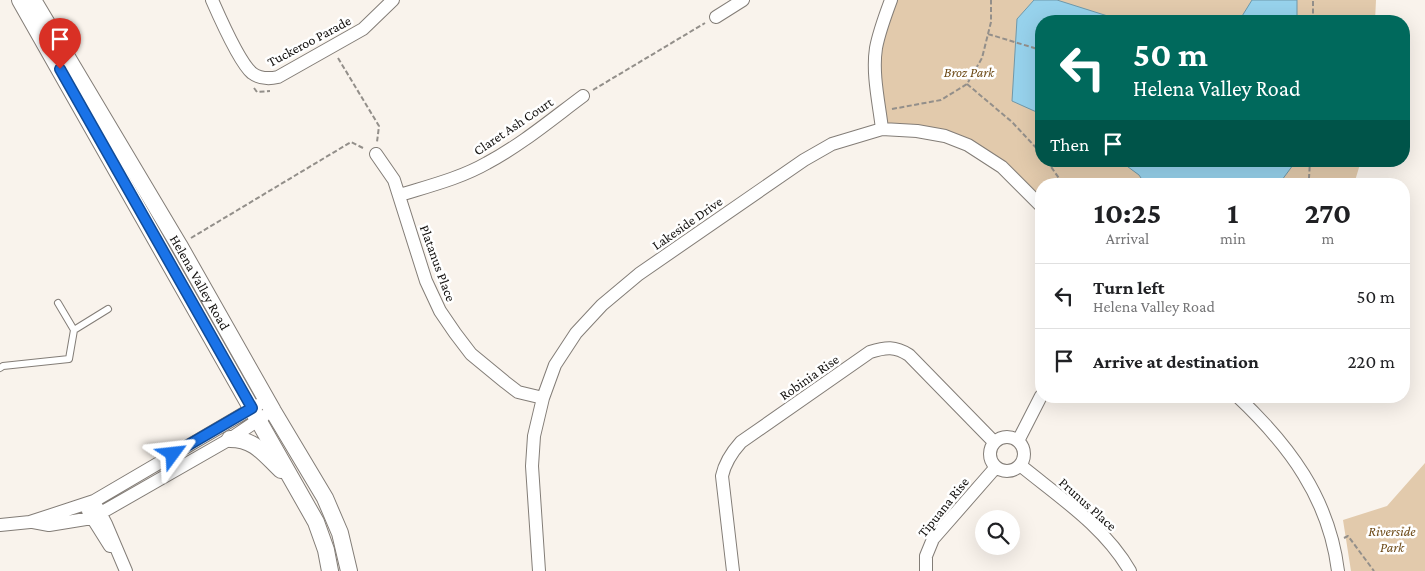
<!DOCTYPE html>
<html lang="en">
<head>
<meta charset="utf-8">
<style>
	:root { --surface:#fff; --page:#f2f2f2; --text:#202124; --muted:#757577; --line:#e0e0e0 }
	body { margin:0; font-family:"Crimson Pro",serif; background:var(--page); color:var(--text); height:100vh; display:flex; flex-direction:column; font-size:19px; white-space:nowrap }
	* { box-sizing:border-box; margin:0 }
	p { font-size:16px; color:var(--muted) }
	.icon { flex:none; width:28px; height:28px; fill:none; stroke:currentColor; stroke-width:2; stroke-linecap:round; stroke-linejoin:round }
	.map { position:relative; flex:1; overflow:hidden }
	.drawer { position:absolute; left:1035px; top:178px; width:375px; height:225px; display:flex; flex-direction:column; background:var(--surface); border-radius:20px; box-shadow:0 5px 20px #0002 }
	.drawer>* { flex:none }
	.banner { position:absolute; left:1035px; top:15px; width:375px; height:152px; border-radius:20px; box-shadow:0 5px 20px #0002; background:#00695c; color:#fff; overflow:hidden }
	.tools { position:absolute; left:975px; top:510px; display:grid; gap:10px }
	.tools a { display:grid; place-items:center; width:45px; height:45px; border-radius:50%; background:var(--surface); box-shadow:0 5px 20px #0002; font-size:25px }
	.pin { position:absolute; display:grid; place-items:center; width:42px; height:42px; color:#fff; margin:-51px -21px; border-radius:50% 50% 50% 0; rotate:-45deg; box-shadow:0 0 5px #0007 }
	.pin .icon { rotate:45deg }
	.me { position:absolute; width:55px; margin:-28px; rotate:60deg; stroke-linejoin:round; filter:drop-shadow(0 0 4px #0008) }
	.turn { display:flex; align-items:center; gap:18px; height:105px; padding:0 15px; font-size:22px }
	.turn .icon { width:65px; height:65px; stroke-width:2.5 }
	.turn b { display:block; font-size:35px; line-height:42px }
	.then { display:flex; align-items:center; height:48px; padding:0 15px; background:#0003; gap:10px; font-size:19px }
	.eta { display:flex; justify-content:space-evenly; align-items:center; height:85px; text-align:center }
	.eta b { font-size:30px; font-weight:700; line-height:35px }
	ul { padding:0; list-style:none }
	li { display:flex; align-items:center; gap:15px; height:65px; padding:0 15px; border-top:1px solid var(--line) }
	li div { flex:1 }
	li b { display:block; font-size:19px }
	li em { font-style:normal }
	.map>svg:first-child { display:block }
</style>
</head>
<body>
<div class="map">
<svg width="1425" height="571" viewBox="0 0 1425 571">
	<rect width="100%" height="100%" fill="#f9f3ec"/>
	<!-- green -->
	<path fill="#e2caac" d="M891,0H1376L1375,21H1041V161H1361L1354,184H1041V204L969,145L882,129L875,77Z
		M1425,463V571H1351L1343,520L1387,506Z"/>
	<!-- water -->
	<path fill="#97d2ec" stroke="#6f98aa" d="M1034,0H1057L1114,18L1131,21H1041V114L1012,101L1017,19Z
		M1252,0H1297V21H1239Z
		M1120,161H1296L1279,184H1145L1139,175Z"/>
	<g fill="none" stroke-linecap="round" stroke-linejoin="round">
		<!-- service casing -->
		<g stroke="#837d77" stroke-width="8">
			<path id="service" d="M58,303L74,330L108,309
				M0,368L3,366L69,359L74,330"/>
		</g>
		<!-- minor casing -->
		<g stroke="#837d77" stroke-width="14">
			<path id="minor" d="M212,0C219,16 240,63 252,73C260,79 269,79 278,77L363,29L393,0
				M716,17L743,0
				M882,129C879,103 872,74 876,48C879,32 885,16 891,0
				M376,154L394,180L426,281L440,311L455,333L471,354L505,382L518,392L543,398
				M400,195C429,186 461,178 487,163C521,145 552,119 583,96
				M1237,396C1289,445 1329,498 1338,571
				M990 454a17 17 0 1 1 34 0a17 17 0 1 1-34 0Z
				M1018,441L1041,396
				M1020,465C1059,497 1104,526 1130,571
				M97,507L106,524L126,571
				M88,511L110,546
				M33,522L49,525L92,518L230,439L264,416
				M0,525L30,522L94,501L258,405
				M539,571L532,466L534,436L543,398L555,365L576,333L602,305L639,274L804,160L832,144L882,129L917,131L945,136L968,145L1002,167L1041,206
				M733,571L722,476C725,462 732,452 741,442L870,352C886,347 895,346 909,355L994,442
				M926,571V556L933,539L996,467"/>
		</g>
		<!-- tertiary casing -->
		<g stroke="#837d77" stroke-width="18">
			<g id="tertiary">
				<path d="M20,0L316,522L326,550L330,571"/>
				<path id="s1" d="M33,0L179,245L273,411L325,498L340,533L349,571"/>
				<path d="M230,439C255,439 264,454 281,470"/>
			</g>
		</g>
		<!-- path -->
		<path stroke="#938f8a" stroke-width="2" stroke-dasharray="5 2.5" stroke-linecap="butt" d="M1313,21V0
			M988,34L1041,50
			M338,58L379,126L377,142
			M967,84L1012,122L1041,153
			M254,88L257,92L270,91
			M593,90L705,23
			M892,109L941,100L967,84L982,58L991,22V0
			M1047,161L1063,184
			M1303,184L1309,178L1310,161
			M191,238L351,142L365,149
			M1344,538L1348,536L1374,571"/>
		<!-- service -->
		<use href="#service" stroke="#fff" stroke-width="6"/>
		<!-- minor -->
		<use href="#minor" stroke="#fff" stroke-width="12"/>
		<!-- tertiary -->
		<use href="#tertiary" stroke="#fff" stroke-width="16"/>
	</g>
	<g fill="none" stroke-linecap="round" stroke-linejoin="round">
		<!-- route casing -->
		<g stroke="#114b97" stroke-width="12">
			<path id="route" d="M60,69L252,408L173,454"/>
		</g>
		<!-- route -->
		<use href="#route" stroke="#1a73e8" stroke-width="9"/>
	</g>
	<g text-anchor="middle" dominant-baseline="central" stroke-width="5" stroke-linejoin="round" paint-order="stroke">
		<!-- street labels -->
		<g font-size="14" fill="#13110f" stroke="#fff">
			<text transform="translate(309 41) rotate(-28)">Tuckeroo Parade</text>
			<text transform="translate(513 126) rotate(-34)">Claret Ash Court</text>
			<text transform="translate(687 223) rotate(-35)">Lakeside Drive</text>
			<text transform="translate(438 263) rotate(70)">Platanus Place</text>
			<text stroke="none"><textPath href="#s1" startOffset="328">Helena Valley Road</textPath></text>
			<text transform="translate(809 377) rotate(-35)">Robinia Rise</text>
			<text transform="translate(1088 504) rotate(42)">Prunus Place</text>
			<text transform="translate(943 507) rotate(-51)">Tipuana Rise</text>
		</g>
		<!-- park labels -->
		<g font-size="14" font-style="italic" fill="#6d4a17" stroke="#fff">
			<text x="969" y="72">Broz Park</text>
			<text x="1392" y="531">Riverside<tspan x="1392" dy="16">Park</tspan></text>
		</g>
	</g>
</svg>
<div class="tools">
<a><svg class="icon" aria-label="search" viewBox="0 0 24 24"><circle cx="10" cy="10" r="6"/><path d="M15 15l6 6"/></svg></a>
</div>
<div class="pin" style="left:60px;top:69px;background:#d93025"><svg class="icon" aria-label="arrive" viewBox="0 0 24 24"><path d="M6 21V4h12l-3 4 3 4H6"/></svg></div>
<svg class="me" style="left:173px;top:454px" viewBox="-20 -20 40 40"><path d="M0-17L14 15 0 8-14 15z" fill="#1a73e8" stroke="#fff" stroke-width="4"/></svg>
<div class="banner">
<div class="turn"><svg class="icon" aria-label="left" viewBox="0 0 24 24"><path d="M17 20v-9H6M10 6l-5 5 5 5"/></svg><div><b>50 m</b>Helena Valley Road</div></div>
<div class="then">Then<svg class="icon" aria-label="arrive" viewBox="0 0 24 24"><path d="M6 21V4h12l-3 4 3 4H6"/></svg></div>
</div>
<section class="drawer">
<div class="eta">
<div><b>10:25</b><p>Arrival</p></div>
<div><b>1</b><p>min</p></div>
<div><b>270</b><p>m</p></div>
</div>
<ul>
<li><svg class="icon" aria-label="left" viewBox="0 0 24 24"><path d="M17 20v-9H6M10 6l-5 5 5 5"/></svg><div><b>Turn left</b><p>Helena Valley Road</p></div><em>50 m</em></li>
<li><svg class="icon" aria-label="arrive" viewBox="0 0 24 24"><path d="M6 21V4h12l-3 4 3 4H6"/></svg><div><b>Arrive at destination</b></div><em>220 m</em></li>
</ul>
</section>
</div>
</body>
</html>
